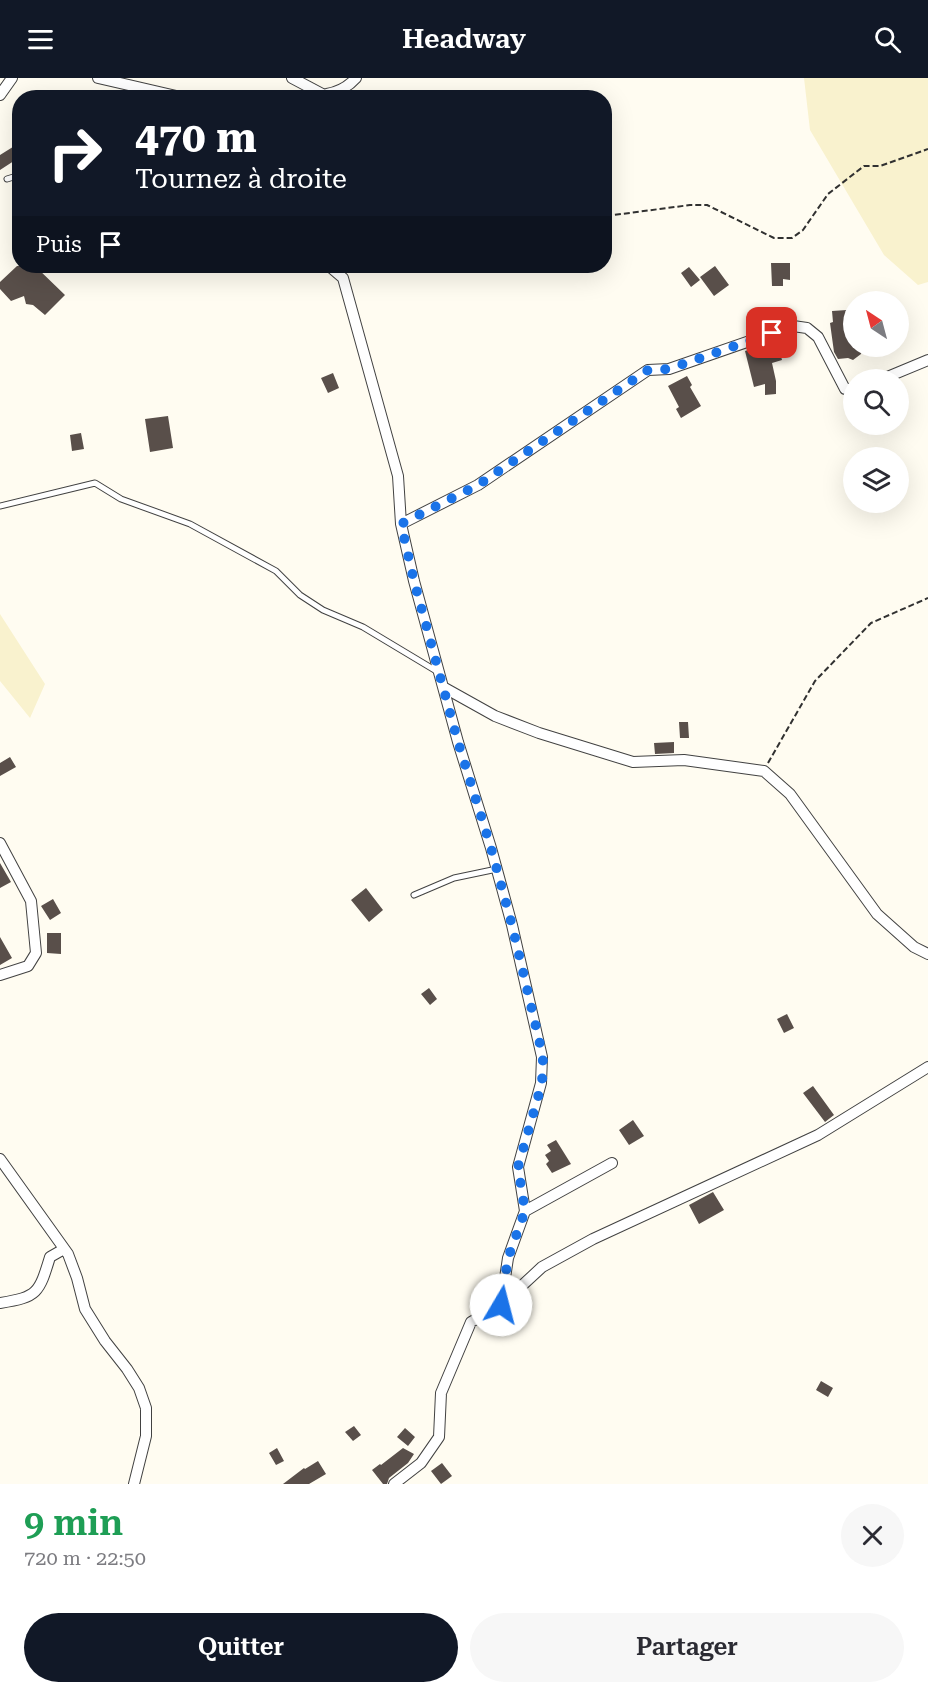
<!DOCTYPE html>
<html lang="fr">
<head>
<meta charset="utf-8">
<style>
	:root { --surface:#fff; --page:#f7f7f7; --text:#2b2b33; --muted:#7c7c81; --accent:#111827 }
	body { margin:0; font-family:"Roboto Serif",serif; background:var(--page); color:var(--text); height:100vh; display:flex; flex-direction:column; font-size:22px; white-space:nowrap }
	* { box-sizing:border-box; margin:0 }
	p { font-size:20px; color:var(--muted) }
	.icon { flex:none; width:33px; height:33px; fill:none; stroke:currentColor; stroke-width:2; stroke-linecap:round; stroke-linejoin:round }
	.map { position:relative; height:1406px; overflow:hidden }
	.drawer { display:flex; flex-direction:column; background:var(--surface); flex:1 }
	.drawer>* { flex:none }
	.hud { position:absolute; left:12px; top:12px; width:600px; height:183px; border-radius:24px; box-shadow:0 6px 24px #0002; background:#111827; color:#fff; overflow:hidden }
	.needle { width:39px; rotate:324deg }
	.tools { position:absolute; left:843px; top:213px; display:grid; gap:12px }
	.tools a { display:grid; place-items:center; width:66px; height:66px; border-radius:50%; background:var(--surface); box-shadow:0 6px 24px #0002; font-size:30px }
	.pin { position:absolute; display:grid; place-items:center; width:51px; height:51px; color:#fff; margin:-26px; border-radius:12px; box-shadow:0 3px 9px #0006 }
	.me { position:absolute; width:66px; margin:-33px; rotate:8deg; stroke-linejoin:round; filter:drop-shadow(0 0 4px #0008) }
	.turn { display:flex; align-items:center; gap:21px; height:126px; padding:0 24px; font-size:27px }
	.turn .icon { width:78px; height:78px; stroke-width:2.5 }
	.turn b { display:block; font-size:42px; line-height:51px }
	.then { display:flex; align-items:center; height:57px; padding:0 24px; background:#0003; gap:12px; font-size:22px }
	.round { display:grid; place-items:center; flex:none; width:63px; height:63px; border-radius:32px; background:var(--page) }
	.overview { display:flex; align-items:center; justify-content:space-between; height:102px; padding:0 24px }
	h1 { font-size:36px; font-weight:600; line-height:45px; color:#1e9e55 }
	.cta { display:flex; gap:12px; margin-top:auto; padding:12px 24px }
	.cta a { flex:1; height:69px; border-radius:36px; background:var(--accent); color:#fff; font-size:24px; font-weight:600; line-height:69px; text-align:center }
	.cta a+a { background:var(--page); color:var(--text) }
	header { display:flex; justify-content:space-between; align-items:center; height:78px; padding:0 24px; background:var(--accent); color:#fff; font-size:27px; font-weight:600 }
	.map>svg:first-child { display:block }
</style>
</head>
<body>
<header><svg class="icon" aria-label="menu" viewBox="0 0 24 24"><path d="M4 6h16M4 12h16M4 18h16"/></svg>Headway<svg class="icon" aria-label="search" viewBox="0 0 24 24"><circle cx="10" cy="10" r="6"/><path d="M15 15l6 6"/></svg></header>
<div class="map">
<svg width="928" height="1406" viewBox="0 0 928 1406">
	<rect width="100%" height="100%" fill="#fffcf1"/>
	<!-- farmland -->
	<path fill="#f9f2ce" d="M804,0H928V204L918,207L884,177L810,52Z
		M0,536L45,606L30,640L0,603Z"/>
	<!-- building -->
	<path fill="#594f4a" d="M16,67L20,74V79L0,92V77Z
		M771,185H790V202L783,201V208H772Z
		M17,188H35L65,217L45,237L33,227L26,226L24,218L11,223L0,211V204Z
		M715,188L729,207L714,218L700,199Z
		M689,189L700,202L691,209L681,195Z
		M847,232L854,268H863L861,276L853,282L848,280L838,281L834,274L830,245L833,244L832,233Z
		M777,263L782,282L772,285L776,303V316L765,317V306L754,309L745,273Z
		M333,295L339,310L328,315L321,300Z
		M687,298L692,307L690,309L701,328L681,340L676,331L679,329L668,308Z
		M168,338L173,370L150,374L145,341Z
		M81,355L84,371L72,373L70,357Z
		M679,644H688L689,660H680Z
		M674,664V675L655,676L654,665Z
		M10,679L16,689L0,698V685Z
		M0,785L11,804L0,810Z
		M366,810L383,832L369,844L351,822Z
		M53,821L61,835L50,842L41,828Z
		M47,855H61V876L47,875Z
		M0,859L12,880L0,887Z
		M429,910L437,921L430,927L421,916Z
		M787,936L794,950L784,955L777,941Z
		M813,1008L834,1037L825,1044L803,1015Z
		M633,1042L644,1058L629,1067L619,1052Z
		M556,1062L571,1086L552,1095L546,1086L549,1083L545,1077L551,1073L547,1067Z
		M713,1114L724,1132L699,1146L689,1127Z
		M821,1303L833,1310L828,1319L816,1312Z
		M354,1348L361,1357L353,1363L345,1354Z
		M405,1350L415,1359L408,1368L397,1359Z
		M277,1370L284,1383L276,1387L269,1375Z
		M403,1370L414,1376L408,1385L389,1400L387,1406H383L372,1392L380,1386L381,1387Z
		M318,1383L326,1396L309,1406H283L304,1390L305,1391Z
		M442,1385L452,1398L441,1406L431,1393Z"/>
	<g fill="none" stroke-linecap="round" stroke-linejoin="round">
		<!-- service casing -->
		<g stroke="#424242" stroke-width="7">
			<path id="service" d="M7,101L20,97
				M0,428L95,405L121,421L190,446L276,493L300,517L323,532L363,549L438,594
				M414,817L454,800L497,791"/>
		</g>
		<!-- minor casing -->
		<g stroke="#424242" stroke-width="12">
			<path id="minor" d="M98,0L185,20
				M292,0L326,18
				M0,17L12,0
				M324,20L327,16C338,14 348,9 356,0
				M329,188L343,200L398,398L401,446L414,503L458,664L491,770L512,847L542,979L541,1005L518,1089L525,1133L508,1180L501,1227
				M880,302L928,282
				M401,446L478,407L648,292L669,291L793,248L807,250L818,259L845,311H854
				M443,609L495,638L539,655L633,684L684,682L764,693L790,716L877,836L914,869L928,876
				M0,765L31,823L36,875L28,888L0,897
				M0,1081L68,1176L77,1200L85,1231L105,1263L127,1291L139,1310L146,1330V1358L134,1406
				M525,1133L612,1085
				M0,1225C38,1219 39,1215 50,1179L64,1171
				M394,1406L421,1385L439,1359L441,1315L471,1244L501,1227L542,1189L593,1161L818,1057L928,989"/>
		</g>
		<!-- path -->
		<path stroke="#313131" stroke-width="2" stroke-dasharray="6 3" stroke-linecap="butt" d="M606,138L690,127H707L774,160H792L803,152L828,116L864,88H880L928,71
			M768,685L815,603L871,545L928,520"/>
		<!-- service -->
		<use href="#service" stroke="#fff" stroke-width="5"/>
		<!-- minor -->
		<use href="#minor" stroke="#fff" stroke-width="10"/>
	</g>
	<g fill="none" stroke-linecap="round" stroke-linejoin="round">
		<!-- route -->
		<path stroke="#1a73e8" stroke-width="10" stroke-dasharray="0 18" d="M501,1227L508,1180L525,1133L518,1089L542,1005L543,979L512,847L491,770L458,664L414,503L401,446L478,407L648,292L669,291L772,255"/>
	</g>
</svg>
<div class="tools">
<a><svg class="needle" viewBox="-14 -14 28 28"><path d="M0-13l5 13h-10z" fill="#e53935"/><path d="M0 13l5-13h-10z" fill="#7c7c81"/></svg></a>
<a><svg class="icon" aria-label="search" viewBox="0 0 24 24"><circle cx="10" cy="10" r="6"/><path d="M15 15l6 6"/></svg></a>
<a><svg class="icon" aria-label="layers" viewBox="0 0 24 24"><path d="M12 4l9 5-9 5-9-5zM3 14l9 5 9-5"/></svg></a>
</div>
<div class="pin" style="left:772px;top:255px;background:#d93025"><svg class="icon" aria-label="arrive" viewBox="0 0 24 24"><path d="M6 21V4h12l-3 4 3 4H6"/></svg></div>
<svg class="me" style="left:501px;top:1227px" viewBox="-20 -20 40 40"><circle r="19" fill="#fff"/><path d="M0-13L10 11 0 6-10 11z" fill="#1a73e8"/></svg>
<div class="hud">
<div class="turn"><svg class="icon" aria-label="right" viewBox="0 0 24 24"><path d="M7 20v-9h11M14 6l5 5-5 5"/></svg><div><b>470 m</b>Tournez à droite</div></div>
<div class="then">Puis<svg class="icon" aria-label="arrive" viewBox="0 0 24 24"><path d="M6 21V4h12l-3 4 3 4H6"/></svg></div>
</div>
</div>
<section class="drawer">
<div class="overview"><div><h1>9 min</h1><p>720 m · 22:50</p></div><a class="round"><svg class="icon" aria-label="close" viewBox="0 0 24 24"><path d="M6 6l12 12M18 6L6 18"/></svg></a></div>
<div class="cta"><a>Quitter</a><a>Partager</a></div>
</section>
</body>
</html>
